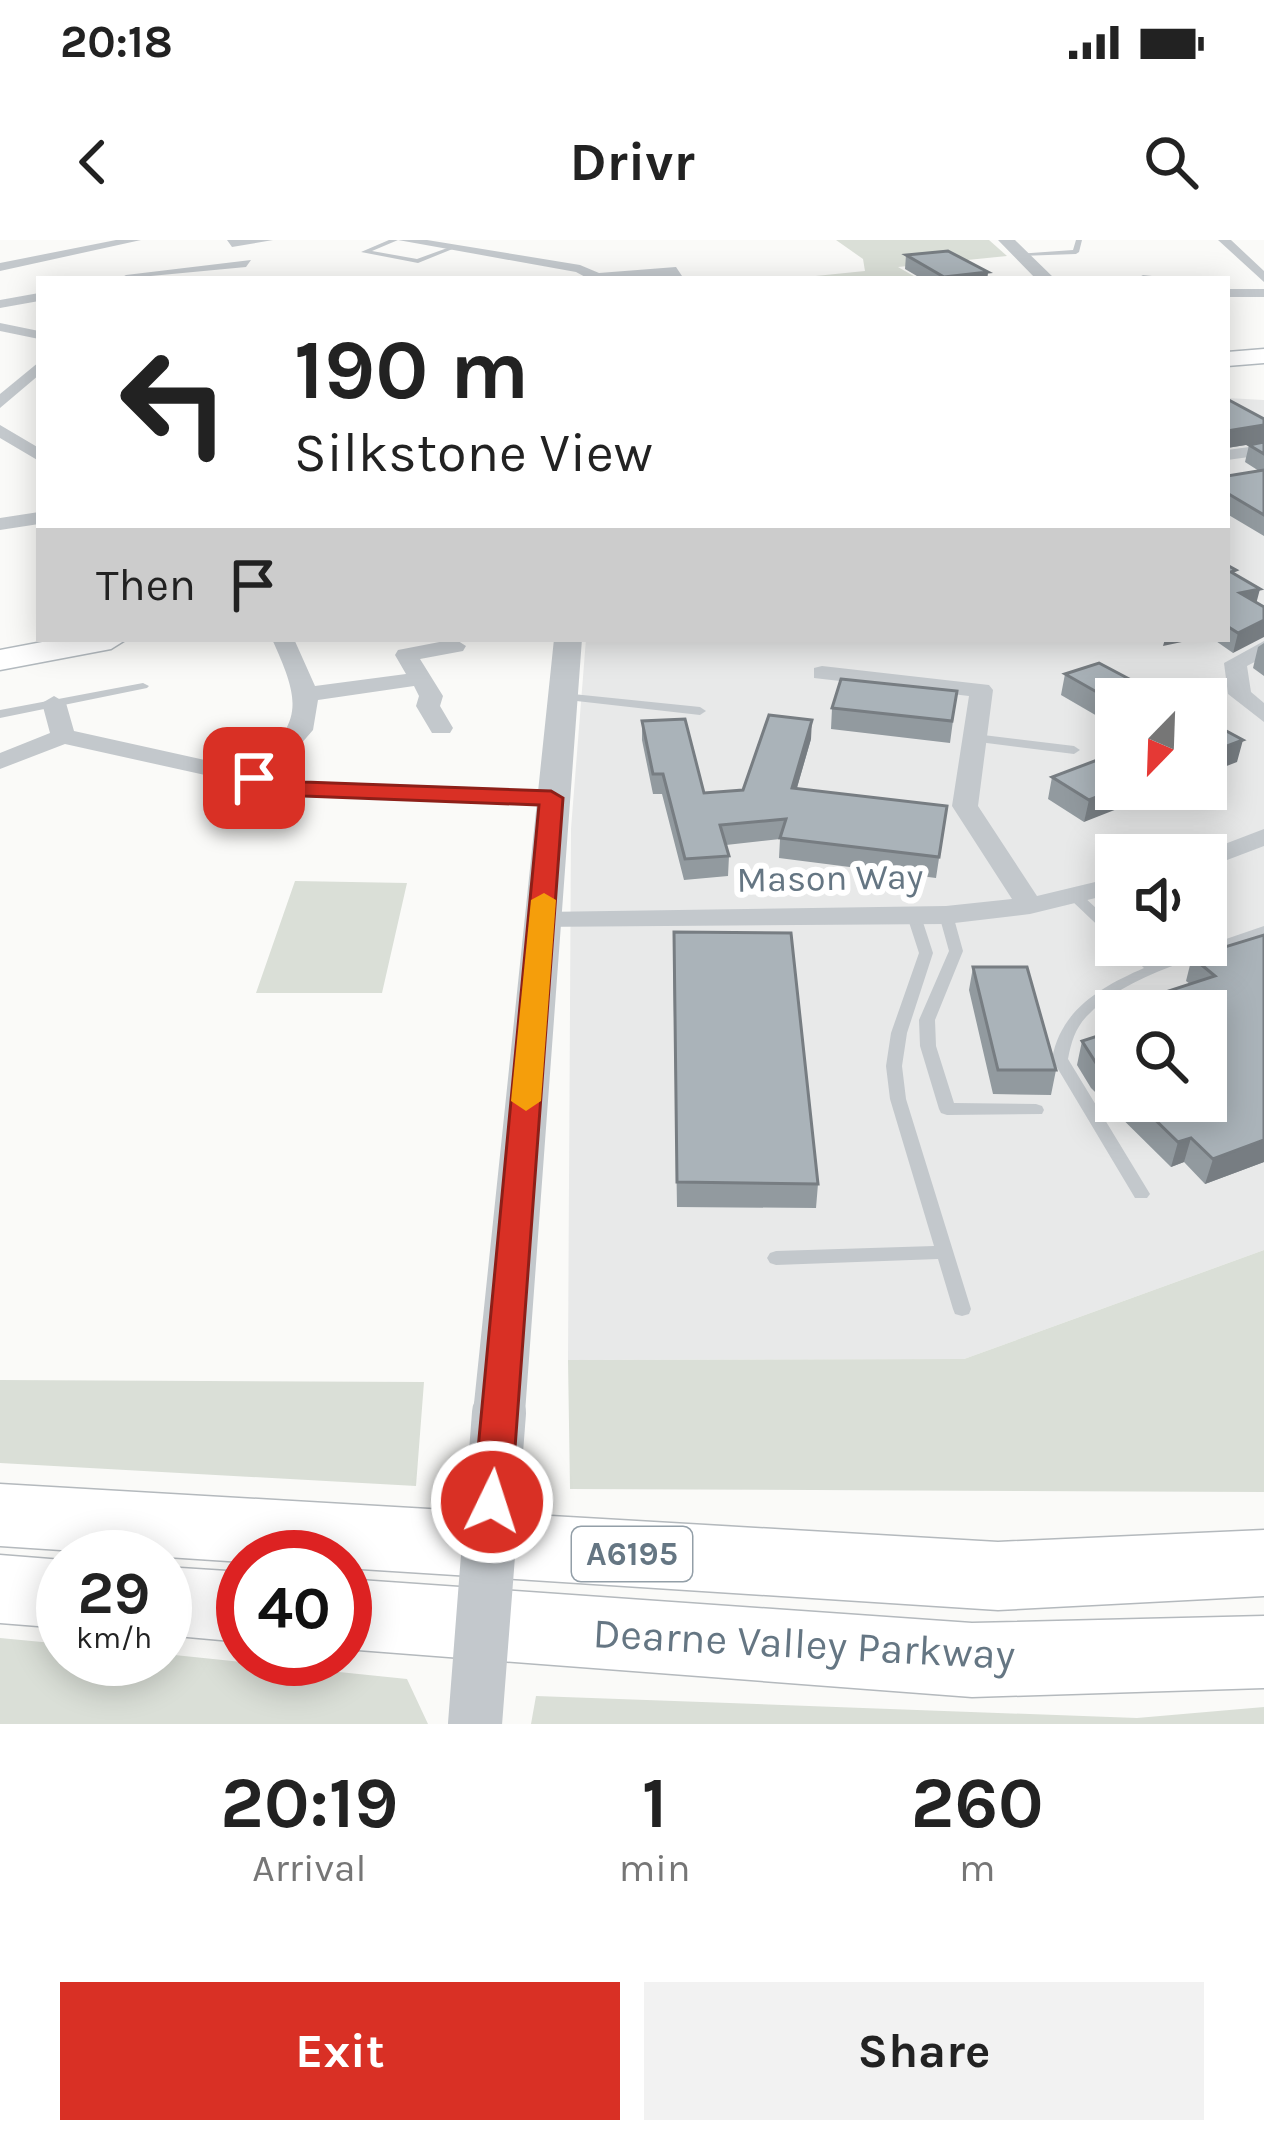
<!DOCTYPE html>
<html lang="en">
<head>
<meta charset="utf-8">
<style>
	:root { --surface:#fff; --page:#f2f2f2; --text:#222; --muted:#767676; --accent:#d93025 }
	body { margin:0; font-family:Karla,sans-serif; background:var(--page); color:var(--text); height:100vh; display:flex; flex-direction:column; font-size:45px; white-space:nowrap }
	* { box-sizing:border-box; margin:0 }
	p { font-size:39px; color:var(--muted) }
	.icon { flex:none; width:66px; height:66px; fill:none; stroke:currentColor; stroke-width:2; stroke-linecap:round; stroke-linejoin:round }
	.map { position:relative; height:1484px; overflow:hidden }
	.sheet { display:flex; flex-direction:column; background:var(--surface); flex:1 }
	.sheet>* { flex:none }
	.top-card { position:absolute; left:36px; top:36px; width:1194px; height:366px; border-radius:0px; box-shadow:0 6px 30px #0003; background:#fff; color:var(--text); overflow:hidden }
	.needle { width:78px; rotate:203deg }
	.tools { position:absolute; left:1095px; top:438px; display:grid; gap:24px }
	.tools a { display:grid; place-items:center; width:132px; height:132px; border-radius:0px; background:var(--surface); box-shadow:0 6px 30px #0003; font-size:60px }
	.speed { position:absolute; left:36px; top:1290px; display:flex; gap:24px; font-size:60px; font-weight:700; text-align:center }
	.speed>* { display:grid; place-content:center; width:156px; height:156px; border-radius:50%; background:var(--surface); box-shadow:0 6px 30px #0003; line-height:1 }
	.speed small { font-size:30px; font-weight:400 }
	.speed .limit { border:18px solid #d22; background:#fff; color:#111 }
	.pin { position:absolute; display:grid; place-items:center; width:102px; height:102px; color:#fff; margin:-51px; border-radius:24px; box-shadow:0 6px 18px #0006 }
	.me { position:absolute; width:132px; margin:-66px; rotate:4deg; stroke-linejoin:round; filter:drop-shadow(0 0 9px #0008) }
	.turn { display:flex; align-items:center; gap:42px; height:252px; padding:0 60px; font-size:54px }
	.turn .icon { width:156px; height:156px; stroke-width:2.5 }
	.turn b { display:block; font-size:84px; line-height:102px }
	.then { display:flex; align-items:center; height:114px; padding:0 60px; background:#0003; gap:24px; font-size:45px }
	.eta { display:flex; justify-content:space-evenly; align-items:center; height:204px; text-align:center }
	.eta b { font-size:72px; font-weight:700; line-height:84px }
	.action { display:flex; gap:24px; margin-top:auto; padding:24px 60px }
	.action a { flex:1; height:138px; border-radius:0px; background:var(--accent); color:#fff; font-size:48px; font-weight:700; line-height:138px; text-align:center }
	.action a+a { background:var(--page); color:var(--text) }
	.status { display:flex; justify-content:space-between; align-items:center; height:84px; padding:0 60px; background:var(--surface); direction:ltr }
	.status svg { height:33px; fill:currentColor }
	header { display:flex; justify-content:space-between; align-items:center; height:156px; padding:0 60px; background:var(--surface); font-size:54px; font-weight:700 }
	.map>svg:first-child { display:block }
</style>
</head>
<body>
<div class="status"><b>20:18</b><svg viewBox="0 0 49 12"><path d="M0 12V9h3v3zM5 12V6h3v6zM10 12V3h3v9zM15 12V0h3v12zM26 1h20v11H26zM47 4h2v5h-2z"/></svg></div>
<header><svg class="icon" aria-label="back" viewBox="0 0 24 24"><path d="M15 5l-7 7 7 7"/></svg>Drivr<svg class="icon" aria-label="search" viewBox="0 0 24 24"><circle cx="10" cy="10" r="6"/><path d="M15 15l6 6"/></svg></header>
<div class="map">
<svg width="1264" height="1484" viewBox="0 0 1264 1484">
	<rect width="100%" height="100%" fill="#fafaf8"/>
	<!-- built -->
	<path fill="#e8e9e9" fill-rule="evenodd" d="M1227,158L1264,160V1010L964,1119L568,1120L571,589L586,399H1227ZM1116,459H1206V549H1116ZM1116,615H1206V705H1116ZM1116,771H1206V861H1116Z"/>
	<!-- green -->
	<path fill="#dadfd7" d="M836,0H989L1007,16L898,27L919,39H786L865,31L863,19Z
		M295,641L407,643L382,753H256Z
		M1264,1010V1252L570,1249L568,1120L964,1119Z
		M0,1140L424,1142L416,1246L0,1223Z
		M0,1398L63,1404V1419H165V1414L407,1439L428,1484H0Z
		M536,1456L1137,1478L1264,1467V1484H531Z"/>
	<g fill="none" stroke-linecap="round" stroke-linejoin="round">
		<!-- secondary casing -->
		<g stroke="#b3babf" stroke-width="3">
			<path id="secondary" d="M1264,109V123L1227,126V112Z
				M58,399H127L111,409L0,430V410Z"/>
		</g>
		<!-- trunk casing -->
		<g stroke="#b4b9bd" stroke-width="3">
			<path id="trunk" d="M0,1244L998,1302L1264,1290V1356L998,1370L345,1328V1317H243V1322L0,1306Z
				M0,1315L63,1320V1388L0,1383Z
				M165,1327L243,1332V1402L165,1395Z
				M345,1339L972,1383L1264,1376V1448L972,1457L345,1409Z"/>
		</g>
		<!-- service -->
		<path fill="#c3c8cc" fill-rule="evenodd" d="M389,0H398L372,11L417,19L450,7L455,8L418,23L361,12Z
			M1076,0H1082L1079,12L1076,14L1020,16L1017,14L1073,10Z
			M143,443L149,446L147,448L0,478V470Z
			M563,453L700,467L706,471L700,475L559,459V455Z
			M975,494L1074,506L1080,510L1074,514L971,501L969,498Z
			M1076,653L1081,654L1116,687V699L1111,698L1071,660L1069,657Z
			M946,671L953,675L963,711L935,780L936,806L954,863L1036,864L1042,866L1044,870L1042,874L947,875L941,873L939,869L920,806L919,780L949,711L939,675Z
			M914,672L921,676L933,713L907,793L902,826L906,859L971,1069L969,1074L962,1076L955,1074L953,1069L938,1019L776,1025L770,1023L767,1018L770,1013L776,1011L934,1006L890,859L886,826L891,793L919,713L907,676Z
			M1264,686V695C1209,715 1127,733 1086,777C1075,789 1071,803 1068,819L1150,954L1147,958H1135L1052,819C1061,769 1101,747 1144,728L1120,705H1136L1156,723Z"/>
		<!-- minor -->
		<path fill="#c3c8cc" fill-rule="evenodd" d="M116,0H141L0,31V23Z
			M227,0H273L232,7Z
			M398,0H427L580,25L599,33L676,27L684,39H589L576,32Z
			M1218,0H1231L1264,31V42Z
			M251,20L246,27L119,39L126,35Z
			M1143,35L1152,36L1154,39H1136Z
			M1227,49H1264V57H1227Z
			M39,53V61L0,68V60Z
			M0,83L39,91V99L0,91Z
			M39,122V135L0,168V154Z
			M0,185L39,208V221L0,198Z
			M1264,205V215L1227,220V210Z
			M39,272V284L0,290V278Z
			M272,399H294L315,446L406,434L395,415L398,410L455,399L466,406L463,411L420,419L443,456L440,466L453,488L450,493H432L416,466L419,456L414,446L318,460L313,490L274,535L304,541L551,550L564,558L551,566L304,557L65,504L0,529V513L50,493L42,463L54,456L66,463L74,491L250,530C304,482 301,463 272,399Z
			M1264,401V417L1247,426L1251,452L1264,463V482L1228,454L1224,423Z
			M822,426L989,445L993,450L978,566L1037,656L1116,637V653L1030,674L946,684L532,687L528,681L542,672L946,666L1012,659L952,566L969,456L814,438V428Z
			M1264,589V606L1206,628V615H1196Z"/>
		<!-- tertiary -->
		<path fill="#c3c8cc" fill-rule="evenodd" d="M998,0H1015L1055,39H1036Z
			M554,399H582L525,1173L517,1188L499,1194L481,1188L473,1173Z"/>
		<!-- secondary -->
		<use href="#secondary" fill="#fff" fill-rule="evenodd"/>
		<!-- trunk -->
		<use href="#trunk" fill="#fff" fill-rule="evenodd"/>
		<!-- tertiary-bridge -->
		<path stroke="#c3c8cc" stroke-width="54" d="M475,1484L499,1173"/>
	</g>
	<!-- wall -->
	<path fill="#929a9f" d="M906,15L988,32L987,39H922L905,29Z
		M1227,159L1264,179V296L1227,274V236L1259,231L1245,222L1249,205L1258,203L1227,208Z
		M1227,325L1235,334L1260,349L1233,413L1213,399H1227Z
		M1264,403V436L1253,428L1258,407Z
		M1065,434L1116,459V487L1061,455Z
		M957,451L950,503L831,489L832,468Z
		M642,481L704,553L743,550L811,499L797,548L947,566L936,638L779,618L780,599L726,605L729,616L728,636L684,640L662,554H653L642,500Z
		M1116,513L1084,582L1048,559L1052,537Z
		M1264,695V922L1205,944L1184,922L1171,927L1091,848L1077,825L1082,801L1116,790V861H1206V771H1152L1156,755L1190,744L1186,741L1192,717Z
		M673,715L818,944L816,968L677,967Z
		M973,727L1056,830L1051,855L993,854L969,750Z"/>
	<!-- shaded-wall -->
	<path fill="#777d82" d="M988,32L987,39H944V37Z
		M1264,185V202L1227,208V191Z
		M1260,349L1255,368L1240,353Z
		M1264,380V397L1233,413L1238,393Z
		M1165,399H1196L1163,406Z
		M812,480L811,499L791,568L792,548Z
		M1243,500L1237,522L1206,534V514Z
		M1117,549H1168L1084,582L1089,560Z
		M1191,898L1184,922L1171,927L1178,902Z
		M1264,900V922L1205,944L1213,919Z"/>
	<!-- building -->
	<path fill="#aab3b9" stroke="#777d82" stroke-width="3" d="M948,11L988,32L944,37L906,15Z
		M1227,159L1264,179V185L1227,191Z
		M1264,202V214L1249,205Z
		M1264,230V275L1227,253V236Z
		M1227,325L1236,330L1231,332L1260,349L1240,353L1264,367V380L1238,393L1227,386Z
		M1099,423L1167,459H1116V463L1065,434Z
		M841,439L957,451L952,481L832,468Z
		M769,475L812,480L792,548L947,566L939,617L780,598L786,579L720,585L729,616L685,619L663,534H653L642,481L685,479L704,553L743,550Z
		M1206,480L1243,500L1206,514Z
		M1116,513L1117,549L1089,560L1052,537Z
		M674,692L791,693L818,944L677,942Z
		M1264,695V900L1213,919L1191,898L1178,902L1136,861H1206V771H1174L1156,755L1215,736L1192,717Z
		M973,727H1027L1056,830H998Z
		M1116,790V842L1096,823L1082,801Z"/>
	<!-- route -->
	<path fill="#d93025" stroke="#8d1f18" stroke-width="3" d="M254,532L304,542L551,551L563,558L511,1262L506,1273L492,1278L479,1273L473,1262L539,565L304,556L246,543L242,538Z"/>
	<!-- slow -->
	<path fill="#f59e0b" d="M544,653L556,660L541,861L526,871L511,861L531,660Z"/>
	<g text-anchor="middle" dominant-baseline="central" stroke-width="12" stroke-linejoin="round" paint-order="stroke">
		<!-- shield labels -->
		<rect fill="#fff" stroke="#939fa8" stroke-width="3" x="572" y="1287" width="120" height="54" rx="9"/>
		<g font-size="33" font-weight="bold" fill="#657683">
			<text x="632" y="1314">A6195</text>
		</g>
		<!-- street labels -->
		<g font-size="36" fill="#657683" stroke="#fff">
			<text transform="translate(830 638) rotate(-1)">Mason Way</text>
		</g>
		<!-- near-street labels -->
		<g font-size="42" fill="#657683" stroke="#fff">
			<text transform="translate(804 1404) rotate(3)">Dearne Valley Parkway</text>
		</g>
	</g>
</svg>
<div class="tools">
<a><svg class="needle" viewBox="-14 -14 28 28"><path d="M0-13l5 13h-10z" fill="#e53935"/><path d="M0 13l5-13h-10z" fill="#767676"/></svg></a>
<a><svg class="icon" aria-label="sound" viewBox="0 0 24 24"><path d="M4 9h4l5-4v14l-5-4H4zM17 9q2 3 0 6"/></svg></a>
<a><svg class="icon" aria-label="search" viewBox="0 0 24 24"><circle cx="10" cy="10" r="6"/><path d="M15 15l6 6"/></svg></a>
</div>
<div class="speed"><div>29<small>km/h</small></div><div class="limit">40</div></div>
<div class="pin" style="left:254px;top:538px;background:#d93025"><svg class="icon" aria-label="arrive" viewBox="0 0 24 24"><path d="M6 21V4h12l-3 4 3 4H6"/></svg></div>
<svg class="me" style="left:492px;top:1262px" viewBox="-20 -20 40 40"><circle r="17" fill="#d93025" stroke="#fff" stroke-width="3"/><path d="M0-11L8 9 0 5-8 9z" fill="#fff"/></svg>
<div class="top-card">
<div class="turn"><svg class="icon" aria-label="left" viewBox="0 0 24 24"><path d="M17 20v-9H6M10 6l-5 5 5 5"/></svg><div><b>190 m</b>Silkstone View</div></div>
<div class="then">Then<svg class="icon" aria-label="arrive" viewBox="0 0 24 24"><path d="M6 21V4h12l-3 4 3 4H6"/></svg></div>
</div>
</div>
<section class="sheet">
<div class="eta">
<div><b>20:19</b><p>Arrival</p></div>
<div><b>1</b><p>min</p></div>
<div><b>260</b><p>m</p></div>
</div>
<div class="action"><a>Exit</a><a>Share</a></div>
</section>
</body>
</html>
